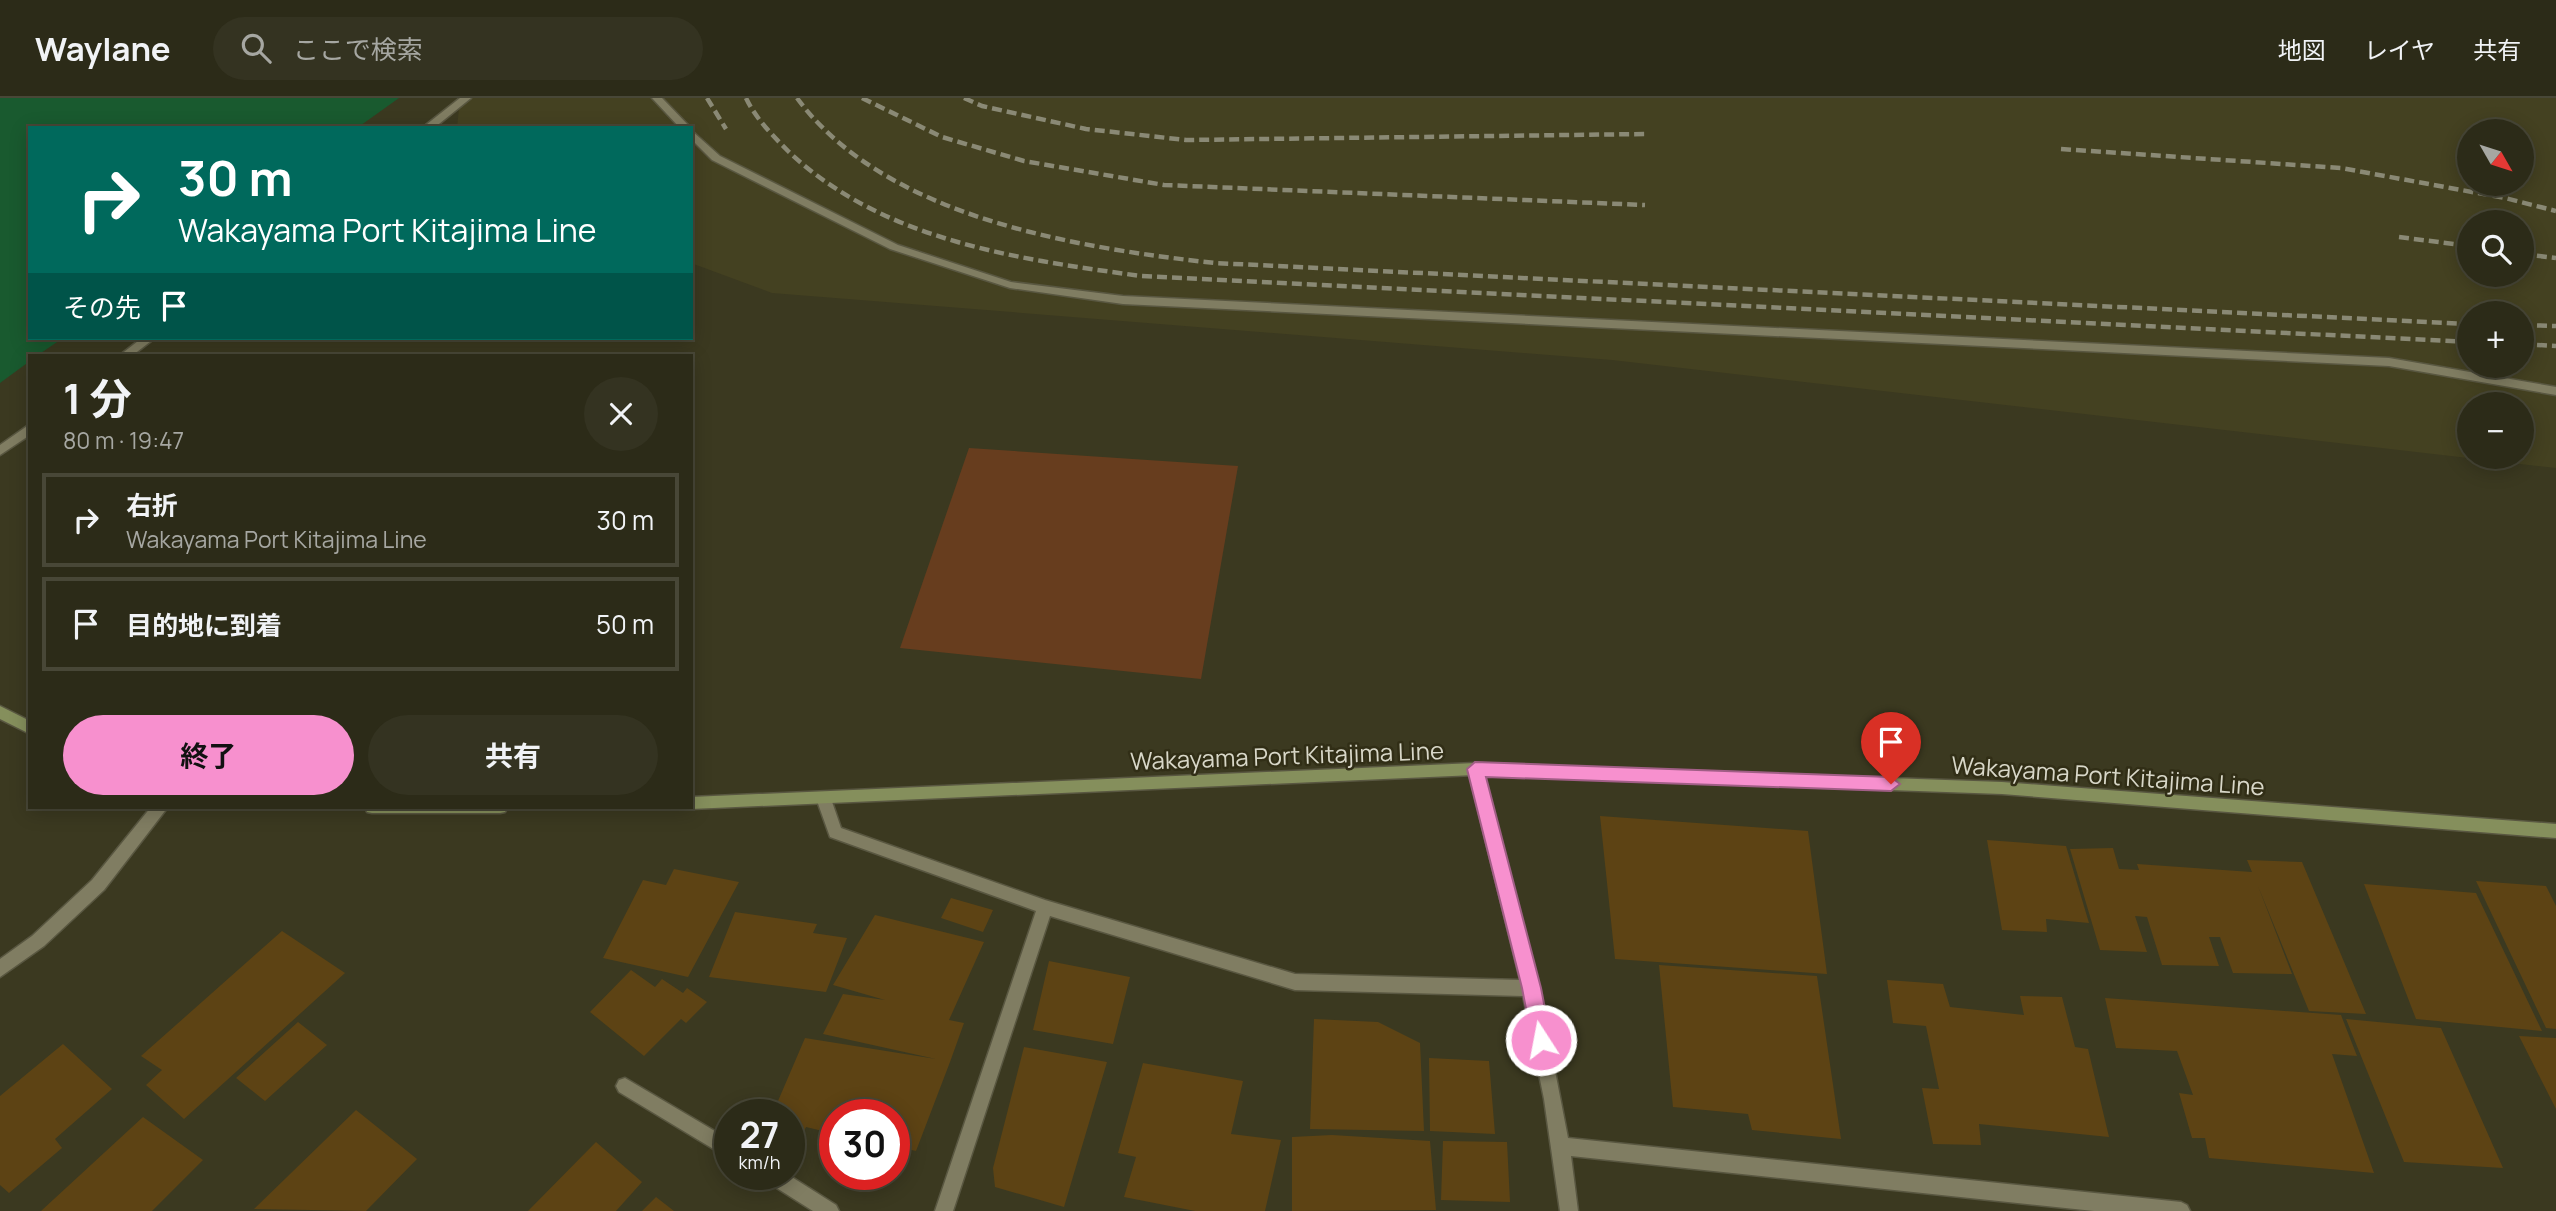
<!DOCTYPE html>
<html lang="ja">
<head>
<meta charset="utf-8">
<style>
	:root { --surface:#2c2b18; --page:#343321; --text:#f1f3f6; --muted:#a6a7a2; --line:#484737; --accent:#f790ce }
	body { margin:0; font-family:Manrope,"Noto Sans JP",sans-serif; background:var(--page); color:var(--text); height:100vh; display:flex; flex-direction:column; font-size:26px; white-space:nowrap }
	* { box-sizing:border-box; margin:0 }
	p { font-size:23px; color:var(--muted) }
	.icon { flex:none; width:38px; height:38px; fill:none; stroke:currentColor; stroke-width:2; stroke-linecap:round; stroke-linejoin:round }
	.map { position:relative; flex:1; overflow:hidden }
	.drawer { position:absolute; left:28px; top:256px; width:665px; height:455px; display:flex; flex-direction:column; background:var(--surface); border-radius:0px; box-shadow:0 4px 18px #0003,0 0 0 2px var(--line) }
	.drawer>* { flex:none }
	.top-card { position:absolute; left:28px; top:28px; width:665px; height:214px; border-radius:0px; box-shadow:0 4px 18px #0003,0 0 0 2px var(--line); background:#00695c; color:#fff; overflow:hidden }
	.needle { width:46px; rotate:129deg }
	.controls { position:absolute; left:2457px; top:21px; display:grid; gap:14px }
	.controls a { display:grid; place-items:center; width:77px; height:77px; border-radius:50%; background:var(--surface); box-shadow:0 4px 18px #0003,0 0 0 2px var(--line); font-size:35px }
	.speed { position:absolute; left:714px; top:1001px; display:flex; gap:14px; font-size:35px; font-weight:700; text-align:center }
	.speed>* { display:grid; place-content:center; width:91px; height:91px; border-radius:50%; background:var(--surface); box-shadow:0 4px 18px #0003,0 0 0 2px var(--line); line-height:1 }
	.speed small { font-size:18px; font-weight:400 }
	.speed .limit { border:10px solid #d22; background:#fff; color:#111 }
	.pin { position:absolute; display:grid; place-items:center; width:60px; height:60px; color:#fff; margin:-72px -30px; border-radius:50% 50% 50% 0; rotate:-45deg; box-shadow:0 0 7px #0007 }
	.pin .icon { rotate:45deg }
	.me { position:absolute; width:77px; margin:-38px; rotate:349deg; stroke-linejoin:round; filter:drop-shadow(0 0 5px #0008) }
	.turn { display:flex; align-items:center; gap:24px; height:147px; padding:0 35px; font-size:32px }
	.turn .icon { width:91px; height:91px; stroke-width:2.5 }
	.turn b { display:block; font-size:49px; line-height:60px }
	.then { display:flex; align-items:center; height:66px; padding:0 35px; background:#0003; gap:14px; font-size:26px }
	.round { display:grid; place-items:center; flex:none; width:74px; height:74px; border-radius:37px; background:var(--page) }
	.head { display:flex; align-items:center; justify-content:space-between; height:119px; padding:0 35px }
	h1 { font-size:42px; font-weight:700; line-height:52px }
	.cta { display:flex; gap:14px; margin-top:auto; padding:14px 35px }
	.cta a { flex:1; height:80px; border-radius:42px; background:var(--accent); color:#111; font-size:28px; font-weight:700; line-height:80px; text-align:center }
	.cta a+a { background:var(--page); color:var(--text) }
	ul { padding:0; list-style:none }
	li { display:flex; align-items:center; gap:21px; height:94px; margin:0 14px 10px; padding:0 21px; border:4px solid var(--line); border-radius:0px }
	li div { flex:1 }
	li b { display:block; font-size:26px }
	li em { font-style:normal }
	header { display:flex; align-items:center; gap:42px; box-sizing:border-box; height:98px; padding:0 35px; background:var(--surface); border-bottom:2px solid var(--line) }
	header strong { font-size:33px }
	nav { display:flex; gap:38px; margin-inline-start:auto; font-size:24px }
	.search { width:490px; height:63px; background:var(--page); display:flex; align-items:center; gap:18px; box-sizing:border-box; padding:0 24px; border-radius:38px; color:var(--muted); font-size:26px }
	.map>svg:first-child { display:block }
</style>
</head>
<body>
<header>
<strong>Waylane</strong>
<div class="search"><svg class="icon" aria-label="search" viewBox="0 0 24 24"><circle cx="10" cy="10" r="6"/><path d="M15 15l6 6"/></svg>ここで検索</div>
<nav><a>地図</a><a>レイヤ</a><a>共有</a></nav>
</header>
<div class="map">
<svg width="2556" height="1113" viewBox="0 0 2556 1113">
	<rect width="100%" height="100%" fill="#3b3920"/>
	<!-- built -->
	<path fill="#444121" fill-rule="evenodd" d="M460,0H2556V370L1612,262L772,195L691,165V30H457ZM2469,33H2522V86H2469ZM2469,124H2522V177H2469ZM2469,215H2522V268H2469ZM2469,306H2522V359H2469Z"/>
	<!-- green -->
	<path fill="#673d1e" d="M969,350L1238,368L1201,581L900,550Z"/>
	<!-- water -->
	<path fill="#195a2f" d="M0,0H399L357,30H30V240H63L38,257H30V263L0,285Z"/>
	<!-- building -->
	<path fill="#5d4314" d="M1600,718L1808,733L1827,876L1615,861Z
		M1987,742L2066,748L2089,825L2046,821L2047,834L2002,832Z
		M2113,750L2119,771L2139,772L2137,766L2252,774L2247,762L2302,764L2366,916L2309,913L2258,788L2292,876L2233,875L2220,839H2209L2219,868L2162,867L2147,819L2135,818L2147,854L2100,852L2070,751Z
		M674,771L739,784L688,879L603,860L643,782L666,787Z
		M2476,783L2546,788L2556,808V931L2546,930Z
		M2364,786L2476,795L2542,933L2416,921Z
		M951,800L993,812L983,834L941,820Z
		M735,814L817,826L813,835L847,840L826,894L709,879Z
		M875,817L984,844L949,922L964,925L950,964L916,1053L894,1048V1017H835V1036L806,1029L797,1047L789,1046V1017H772L805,940L936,961L823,936L843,896L885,902L833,887Z
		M282,833L345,875L184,1021L146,987L162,972L141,958Z
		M1049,863L1130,879L1113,946L1033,932Z
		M1659,867L1817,878L1841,1041L1752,1032L1748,1016L1673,1009Z
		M631,872L655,889L662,881L683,895L687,890L707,904L686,925L681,921L644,958L590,914Z
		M1887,882L1943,886L1950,909L2024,917L2020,898L2062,899L2075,949L2088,951L2109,1039L1979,1026L1981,1047L1933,1046L1922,990L1939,991L1926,928L1893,925Z
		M2105,900L2341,917L2357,958L2332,956L2374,1075L2209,1060L2205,1040H2192L2179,995L2193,997L2177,953L2116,950Z
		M1314,921L1378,924L1420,945L1424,1033L1310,1031Z
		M2346,921L2441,930L2503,1070L2404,1064Z
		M298,924L327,947L265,1003L236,980Z
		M2519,938L2556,940V1011Z
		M63,946L112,991L55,1041L62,1050L9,1095L0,1087V998Z
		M1024,949L1107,964L1064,1109L995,1089L993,1070Z
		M1429,960L1489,963L1495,1036L1430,1033Z
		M1143,965L1243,983L1231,1036L1281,1042L1265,1113H1195L1124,1099L1136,1059L1118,1055Z
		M356,1012L417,1061L366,1113L254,1111Z
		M143,1019L203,1062L152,1113H41Z
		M1332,1037L1430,1043L1436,1112L1292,1113V1039Z
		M1443,1043L1507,1044L1510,1104L1441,1102Z
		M596,1044L642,1084L616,1113H528Z
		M656,1099L674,1113H642Z"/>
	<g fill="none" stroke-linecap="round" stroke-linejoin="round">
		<!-- service casing -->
		<g stroke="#595741" stroke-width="3">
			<path id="service" d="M652,0H662L691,30H680Z
				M691,32L720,58L898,147L1011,184L1123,198L2389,260L2556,289V297L2389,268L1123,206L1010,190L890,151L712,62L691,41Z"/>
		</g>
		<!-- minor casing -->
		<g stroke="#595741" stroke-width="3">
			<path id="minor" d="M1475,665L1480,667L1482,671L1539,890L1568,1040L2181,1104L2187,1107L2190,1113H2094L1571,1058L1578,1113H1560L1544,1001L1523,898L1295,892L1050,818L953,1113H935L1036,813L830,739L816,700L819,695L824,694L829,695L841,730L1045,802L1295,876L1520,882L1468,671L1470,667Z
				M625,980L730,1042V1061L619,994L616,988L619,982Z
				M761,1076H787L836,1107L839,1113H813L764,1082Z"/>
		</g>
		<!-- tertiary casing -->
		<g stroke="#595741" stroke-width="3">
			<path id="tertiary" d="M460,0H471L434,30H422Z
				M142,240H155L133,257H120Z
				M30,326V337L0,357V347Z
				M151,709H168L104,792L44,848L0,879V861L32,838L92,782Z"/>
		</g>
		<!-- secondary casing -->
		<g stroke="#595741" stroke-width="3">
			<path id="secondary" d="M0,608L30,623V636L0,621Z
				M1475,665L2002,684L2556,726V740L2002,696L1475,677L691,711L685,709H691V699Z
				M365,709H508L505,714L500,715H372L367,714Z"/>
		</g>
		<!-- service -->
		<use href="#service" fill="#807d62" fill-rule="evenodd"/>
		<!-- minor -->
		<use href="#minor" fill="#807d62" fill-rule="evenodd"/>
		<!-- tertiary -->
		<use href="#tertiary" fill="#807d62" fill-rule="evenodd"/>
		<!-- secondary -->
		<use href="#secondary" fill="#858f5c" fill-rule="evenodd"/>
		<!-- rail -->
		<path stroke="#8a8975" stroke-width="4.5" stroke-dasharray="10 5" stroke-linecap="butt" d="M707,0L726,31
			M746,0C756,21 773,38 789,54C884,143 1017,161 1141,178L2469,244
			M797,0C885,120 1078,150 1215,165L2469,226
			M862,0L942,39L1024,63L1164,87L1645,107
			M964,0L982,8L1086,31L1186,42L1645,36
			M2061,51L2341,70L2505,100L2556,113
			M2399,139L2469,148
			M2522,156L2556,160
			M2522,227L2556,228
			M2522,246L2556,248"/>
	</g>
	<!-- route -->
	<path fill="#f790ce" stroke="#a15e86" stroke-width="2" d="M1475,664L1891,679L1900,686L1891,693L1486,679L1541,890L1551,942L1548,949L1541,952L1535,949L1532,942L1522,890L1467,671Z"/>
	<g text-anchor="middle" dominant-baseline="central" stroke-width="5" stroke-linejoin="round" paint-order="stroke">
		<!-- street labels -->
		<g font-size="24" fill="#d8d7c8" stroke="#312e16">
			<text transform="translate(1287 657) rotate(-2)">Wakayama Port Kitajima Line</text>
			<text transform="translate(2108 677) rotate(4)">Wakayama Port Kitajima Line</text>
		</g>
	</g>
</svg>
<div class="controls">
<a><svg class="needle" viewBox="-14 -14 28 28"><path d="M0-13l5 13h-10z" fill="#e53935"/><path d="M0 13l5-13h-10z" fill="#a6a7a2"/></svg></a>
<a><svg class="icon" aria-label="search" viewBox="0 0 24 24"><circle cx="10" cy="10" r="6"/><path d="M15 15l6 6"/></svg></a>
<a>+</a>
<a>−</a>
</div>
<div class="speed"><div>27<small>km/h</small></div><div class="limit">30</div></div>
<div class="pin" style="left:1891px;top:686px;background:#d93025"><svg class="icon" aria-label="arrive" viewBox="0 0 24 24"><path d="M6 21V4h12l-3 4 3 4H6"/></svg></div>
<svg class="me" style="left:1541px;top:942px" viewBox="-20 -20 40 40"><circle r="17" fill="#f790ce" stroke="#fff" stroke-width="3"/><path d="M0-11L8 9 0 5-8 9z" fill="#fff"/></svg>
<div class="top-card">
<div class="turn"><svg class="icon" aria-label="right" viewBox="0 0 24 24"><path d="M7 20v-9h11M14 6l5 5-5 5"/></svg><div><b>30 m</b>Wakayama Port Kitajima Line</div></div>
<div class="then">その先<svg class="icon" aria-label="arrive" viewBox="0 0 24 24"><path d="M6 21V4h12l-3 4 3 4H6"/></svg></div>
</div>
<section class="drawer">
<div class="head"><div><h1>1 分</h1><p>80 m · 19:47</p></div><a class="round"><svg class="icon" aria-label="close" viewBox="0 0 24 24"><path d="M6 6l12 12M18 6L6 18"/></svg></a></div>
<ul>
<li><svg class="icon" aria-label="right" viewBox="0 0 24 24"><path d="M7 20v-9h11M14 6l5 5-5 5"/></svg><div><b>右折</b><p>Wakayama Port Kitajima Line</p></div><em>30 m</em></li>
<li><svg class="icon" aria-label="arrive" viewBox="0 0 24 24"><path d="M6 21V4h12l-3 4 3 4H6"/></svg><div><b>目的地に到着</b></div><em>50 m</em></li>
</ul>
<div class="cta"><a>終了</a><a>共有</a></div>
</section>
</div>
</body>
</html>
